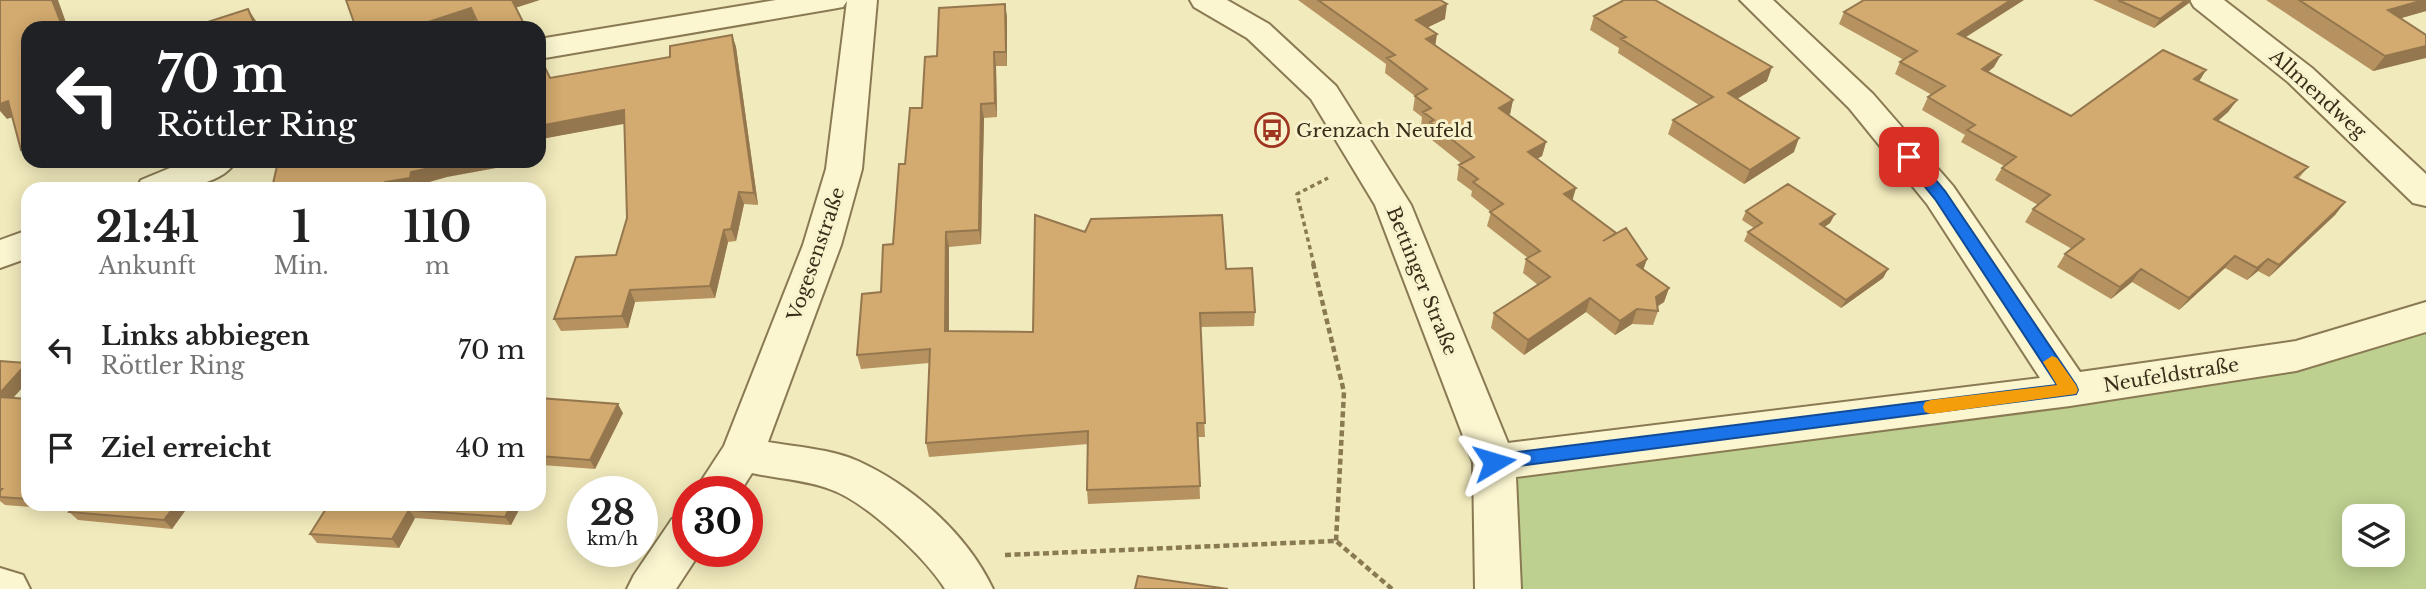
<!DOCTYPE html>
<html lang="de">
<head>
<meta charset="utf-8">
<style>
	:root { --surface:#fff; --page:#f6f6f6; --text:#222; --muted:#767676 }
	body { margin:0; font-family:"Libre Baskerville",serif; background:var(--page); color:var(--text); height:100vh; display:flex; flex-direction:column; font-size:26px; white-space:nowrap }
	* { box-sizing:border-box; margin:0 }
	p { font-size:23px; color:var(--muted) }
	.icon { flex:none; width:38px; height:38px; fill:none; stroke:currentColor; stroke-width:2; stroke-linecap:round; stroke-linejoin:round }
	.map { position:relative; flex:1; overflow:hidden }
	.drawer { position:absolute; left:21px; top:182px; width:525px; height:329px; display:flex; flex-direction:column; background:var(--surface); border-radius:21px; box-shadow:0 4px 18px #0003 }
	.drawer>* { flex:none }
	.guide { position:absolute; left:21px; top:21px; width:525px; height:147px; border-radius:21px; box-shadow:0 4px 18px #0003; background:#202124; color:#fff; overflow:hidden }
	.fabs { position:absolute; left:2342px; top:504px; display:grid; gap:14px }
	.fabs a { display:grid; place-items:center; width:63px; height:63px; border-radius:14px; background:var(--surface); box-shadow:0 4px 18px #0003; font-size:35px }
	.speed { position:absolute; left:567px; top:476px; display:flex; gap:14px; font-size:35px; font-weight:700; text-align:center }
	.speed>* { display:grid; place-content:center; width:91px; height:91px; border-radius:50%; background:var(--surface); box-shadow:0 4px 18px #0003; line-height:1 }
	.speed small { font-size:18px; font-weight:400 }
	.speed .limit { border:10px solid #d22; background:#fff; color:#111 }
	.pin { position:absolute; display:grid; place-items:center; width:60px; height:60px; color:#fff; margin:-30px; border-radius:14px; box-shadow:0 4px 10px #0006 }
	.me { position:absolute; width:77px; margin:-38px; rotate:83deg; stroke-linejoin:round; filter:drop-shadow(0 0 5px #0008) }
	.turn { display:flex; align-items:center; gap:24px; height:147px; padding:0 21px; font-size:32px }
	.turn .icon { width:91px; height:91px; stroke-width:2.5 }
	.turn b { display:block; font-size:49px; line-height:60px }
	.eta { display:flex; justify-content:space-evenly; align-items:center; height:119px; text-align:center }
	.eta b { font-size:42px; font-weight:700; line-height:49px }
	ul { padding:0; list-style:none }
	li { display:flex; align-items:center; gap:21px; height:98px; padding:0 21px }
	li div { flex:1 }
	li b { display:block; font-size:26px }
	li em { font-style:normal }
	.map>svg:first-child { display:block }
</style>
</head>
<body>
<div class="map">
<svg width="2426" height="589" viewBox="0 0 2426 589">
	<rect width="100%" height="100%" fill="#f1eabc"/>
	<!-- green -->
	<path fill="#bdd08f" fill-rule="evenodd" d="M2426,317V589H1498L1494,462L2070,390ZM2354,516H2392V555H2354Z"/>
	<g fill="none" stroke-linecap="round" stroke-linejoin="round">
		<!-- street casing -->
		<g stroke="#8a7a54" stroke-width="4">
			<path id="street" d="M776,0H877L862,169L841,245L768,442C797,447 831,449 858,461C913,486 967,534 993,589H945C926,558 867,503 832,490C808,480 778,479 752,473L740,492H694L724,446L803,245L826,169L847,1L843,7L832,9L539,59V39Z
				M1190,0H1227L1269,24L1336,86L1411,205L1508,443L2040,378L1927,204L1849,108L1740,0H1773L1873,94L1953,186L2080,372L2296,341L2426,302V332L2296,371L2070,406L1516,477L1521,589H1475L1473,462L1375,205L1311,99L1247,38L1194,7Z
				M2190,0H2224L2312,68L2426,174V206L2413,203L2288,82L2194,7Z
				M187,161H236C219,190 166,189 136,189L141,180Z
				M28,230V258L0,268V240Z
				M688,514V551H701L676,589H627L634,575L672,519Z
				M0,568L23,575L30,589H0Z"/>
		</g>
		<!-- path-far1 -->
		<path stroke="#8a7a54" stroke-width="3.5" stroke-dasharray="4.5 3.5" stroke-linecap="butt" d="M1314,265L1297,194L1328,178"/>
		<!-- path -->
		<path stroke="#8a7a54" stroke-width="4.5" stroke-dasharray="6 3.5" stroke-linecap="butt" d="M1313,263L1344,392L1336,541
			M1005,555L1336,541L1392,589"/>
		<!-- street -->
		<use href="#street" fill="#fbf6d0" fill-rule="evenodd"/>
	</g>
	<!-- wall -->
	<path fill="#b5925f" d="M1298,0H1440L1445,19L1428,27L1435,45L1513,100L1510,114L1509,115L1546,142L1542,156L1537,159L1573,200L1647,259L1643,270L1669,288L1664,302L1657,306L1658,311L1653,325L1632,324L1615,335L1586,312L1524,355L1491,328L1494,313L1538,285L1523,273L1526,259L1528,258L1487,226L1491,212L1471,196L1472,191L1457,180L1459,165L1462,164L1427,136L1428,132L1421,126L1422,117L1413,110L1415,96L1385,73L1386,64Z
		M2093,0H2191L2189,3L2154,28Z
		M2266,0H2426V11L2401,18L2426,35V57L2373,71Z
		M1005,4L1007,18V66H996L997,117L984,118L981,244L949,247V331L1033,332L1085,232L1226,269L1255,312L1254,326L1200,327L1205,437H1198L1200,499L1088,504L1087,490L1088,444L929,457L926,443L929,363L861,369L857,355L881,292L893,244L905,164L937,56Z
		M1844,12L1965,37L1994,67L1988,72L2071,116L2206,70L2199,81L2237,100L2228,112L2218,121L2308,167L2298,179L2345,202L2335,215L2269,277L2258,271L2247,280L2225,268L2179,310L2132,282L2111,299L2057,267L2065,254L2072,249L2025,222L2033,209L2038,205L1995,180L2002,168L2004,166L1961,142L1965,135L1922,110L1928,97L1932,95L1895,74L1900,62L1904,60L1839,24Z
		M1594,16L1767,81L1737,99L1794,152L1744,184L1668,134L1673,120L1699,105L1618,53L1619,48L1590,30Z
		M732,35L736,47L758,205L744,204L736,241L728,242L715,298L635,302L628,328L561,331L554,319L616,255L627,218L624,123L541,139L540,160L539,55L550,78L670,57Z
		M1746,211L1835,214L1830,223L1824,227L1888,269L1883,278L1841,308L1744,241L1748,232L1754,228L1742,220Z
		M0,361L27,363L28,364V381L13,398L28,399V504H190L172,529L78,520L69,512L70,510L5,505L0,501Z
		M539,398L623,413L595,469L542,465L539,471Z
		M329,504H522L511,525L415,518L399,548L317,543L310,534Z"/>
	<!-- shaded-wall -->
	<path fill="#94774e" d="M52,0H58L68,28H63Z
		M512,0H540L515,8Z
		M2011,0H2024L1952,46L1958,34Z
		M2186,0H2191L2189,3L2154,28L2160,19Z
		M2424,0H2426V11L2377,25L2388,10Z
		M1005,4L1007,18V66L1006,52Z
		M1447,4L1445,19L1414,34L1416,20Z
		M471,8L477,20L453,28H410Z
		M248,9L258,24L259,28H256Z
		M1437,34L1435,48L1426,39Z
		M732,35L736,47L758,205L754,193Z
		M2426,46V58L2373,71L2385,56Z
		M994,52L996,66L997,117L995,103Z
		M2001,55L1994,67L1976,81L1982,69Z
		M1772,67L1767,81L1723,107L1728,93Z
		M2206,70L2198,83L2194,79Z
		M1513,100L1510,114L1496,122L1499,108Z
		M2237,100L2228,112L2205,132L2214,119Z
		M8,101L19,115L7,119L0,111V104Z
		M981,104L984,118L981,244L979,230Z
		M624,110L629,123L541,139L540,160H539V126Z
		M1799,138L1794,152L1744,184L1750,170Z
		M1546,142L1542,156L1524,166L1528,152Z
		M28,148V158L21,150Z
		M30,161H42L33,164Z
		M462,161H534L447,177L419,185L417,189H385V182L411,172Z
		M1576,188L1572,202L1564,194Z
		M739,192L744,204L736,241L731,229Z
		M2345,202L2335,215L2269,277L2279,265Z
		M1835,214L1830,223L1816,233L1820,224Z
		M724,230L728,242L715,298L710,286Z
		M946,232L949,247V345L945,331Z
		M2235,256L2225,268L2179,310L2189,298Z
		M1647,259L1642,273L1637,265Z
		M2268,259L2258,271L2247,280L2257,268Z
		M1888,269L1883,278L1841,308L1846,300Z
		M2141,269L2132,282L2111,299L2120,287Z
		M1669,288L1664,302L1651,311L1656,297Z
		M630,290L635,302L628,328L622,316Z
		M1590,298L1586,312L1524,355L1528,340Z
		M1637,309L1632,324L1615,335L1620,321Z
		M27,363L28,364V381L6,406L0,400V393Z
		M618,404L623,413L595,469L590,460Z
		M539,459L542,465L539,471Z
		M176,504H190L172,529L164,520Z
		M512,504H522L511,525L505,517Z
		M409,510L415,518L399,548L392,539Z"/>
	<!-- building -->
	<path fill="#d3aa6f" stroke="#94774e" stroke-width="2" d="M0,0H52L63,28H28V148L21,150L8,101L0,104Z
		M346,0H512L526,28H480L471,8L410,28H356Z
		M1318,0H1440L1447,4L1416,20L1437,34L1426,39L1513,100L1499,108L1546,142L1528,152L1576,188L1564,194L1616,233L1603,241L1626,228L1647,259L1637,265L1669,288L1656,297L1658,311L1637,309L1620,321L1590,298L1528,340L1494,313L1550,277L1526,259L1540,251L1490,212L1503,204L1473,182L1478,179L1459,165L1474,157L1430,122L1434,120L1423,112L1431,108L1415,96L1427,89L1387,58L1395,55Z
		M1624,0H1655L1772,67L1728,93L1799,138L1750,170L1673,120L1713,97L1621,39L1626,37L1594,16Z
		M1864,0H2011L1958,34L2001,55L1982,69L2071,116L2163,50L2206,70L2194,79L2237,100L2214,119L2308,167L2295,177L2345,202L2279,265L2268,259L2257,268L2235,256L2189,298L2141,269L2120,287L2065,254L2084,239L2033,209L2050,195L2002,168L2016,157L1967,130L1975,125L1928,97L1945,86L1900,62L1917,51L1844,12Z
		M2118,0H2186L2160,19Z
		M2299,0H2424L2388,10L2426,35V46L2385,56Z
		M1005,4L1006,52H994L995,103L981,104L979,230L946,232L945,331L1033,332L1035,215L1085,232L1091,219L1222,215L1226,269L1252,268L1255,312L1200,313L1205,423H1197L1200,486L1087,490L1088,431L926,443L930,349L857,355L862,294L881,292L883,245L893,244L899,164H905L910,108H922L925,57L937,56L939,8Z
		M248,9L256,28H196L195,26Z
		M732,35L754,193L739,192L731,229L724,230L710,286L630,290L622,316L554,319L576,257L616,255L627,218L624,110L539,126V55L550,78L670,57V46Z
		M307,161H462L411,172L410,178L385,182V189H267L272,188L277,166Z
		M1788,184L1835,214L1820,224L1888,269L1846,300L1748,232L1762,223L1746,211Z
		M0,361L27,363L0,393Z
		M0,397L28,399V499L0,497V491L2,489H0Z
		M539,398L618,404L590,460L539,456Z
		M75,504H176L164,520L69,512Z
		M329,504H512L505,517L409,510L392,539L310,534Z
		M1138,576L1228,589H1135Z"/>
	<!-- route -->
	<path fill="#1a73e8" stroke="#114b97" stroke-width="2" d="M1909,153L1914,154L1945,191L2076,385L2078,390L2076,394L1494,469L1488,467L1485,462L1488,457L1494,455L2057,385L1935,199L1904,161L1902,157L1904,154Z"/>
	<!-- slow -->
	<path fill="#f59e0b" d="M2052,356L2057,358L2076,385L2078,390L2076,394L1931,414L1925,412L1923,407L1925,402L1931,400L2057,385L2043,362Z"/>
	<!-- icons -->
	<defs>
		<g id="bus-ring" transform="scale(1.75)"><circle r="9.5" fill="#f8f3cc" stroke="#9e3520" stroke-width="1.5"/><path d="M-5-6H5V4H4V6H2V4H-2V6H-4V4H-5ZM-3.5-4V0h7V-4ZM-3.5 1.2v1.5H-2V1.2ZM2 1.2v1.5H3.5V1.2Z" fill="#9e3520"/></g>
	</defs>
	<g fill-rule="evenodd">
		<use href="#bus-ring" x="1272" y="130"/>
	</g>
	<g text-anchor="middle" dominant-baseline="central" stroke-width="6" stroke-linejoin="round" paint-order="stroke">
		<!-- street labels -->
		<g font-size="19" fill="#382e1a" stroke="#f8f3cc">
			<text transform="translate(2318 94) rotate(42)">Allmendweg</text>
			<text transform="translate(816 254) rotate(-71)">Vogesenstraße</text>
			<text transform="translate(1422 281) rotate(68)">Bettinger Straße</text>
			<text transform="translate(2171 375) rotate(-9)">Neufeldstraße</text>
		</g>
		<!-- poi labels -->
		<g font-size="19" fill="#382e1a" stroke="#f8f3cc" text-anchor="start">
			<text x="1296" y="130">Grenzach Neufeld</text>
		</g>
	</g>
</svg>
<div class="fabs">
<a><svg class="icon" aria-label="layers" viewBox="0 0 24 24"><path d="M12 4l9 5-9 5-9-5zM3 14l9 5 9-5"/></svg></a>
</div>
<div class="speed"><div>28<small>km/h</small></div><div class="limit">30</div></div>
<div class="pin" style="left:1909px;top:157px;background:#d93025"><svg class="icon" aria-label="arrive" viewBox="0 0 24 24"><path d="M6 21V4h12l-3 4 3 4H6"/></svg></div>
<svg class="me" style="left:1494px;top:462px" viewBox="-20 -20 40 40"><path d="M0-17L14 15 0 8-14 15z" fill="#1a73e8" stroke="#fff" stroke-width="4"/></svg>
<div class="guide">
<div class="turn"><svg class="icon" aria-label="left" viewBox="0 0 24 24"><path d="M17 20v-9H6M10 6l-5 5 5 5"/></svg><div><b>70 m</b>Röttler Ring</div></div>
</div>
<section class="drawer">
<div class="eta">
<div><b>21:41</b><p>Ankunft</p></div>
<div><b>1</b><p>Min.</p></div>
<div><b>110</b><p>m</p></div>
</div>
<ul>
<li><svg class="icon" aria-label="left" viewBox="0 0 24 24"><path d="M17 20v-9H6M10 6l-5 5 5 5"/></svg><div><b>Links abbiegen</b><p>Röttler Ring</p></div><em>70 m</em></li>
<li><svg class="icon" aria-label="arrive" viewBox="0 0 24 24"><path d="M6 21V4h12l-3 4 3 4H6"/></svg><div><b>Ziel erreicht</b></div><em>40 m</em></li>
</ul>
</section>
</div>
</body>
</html>
